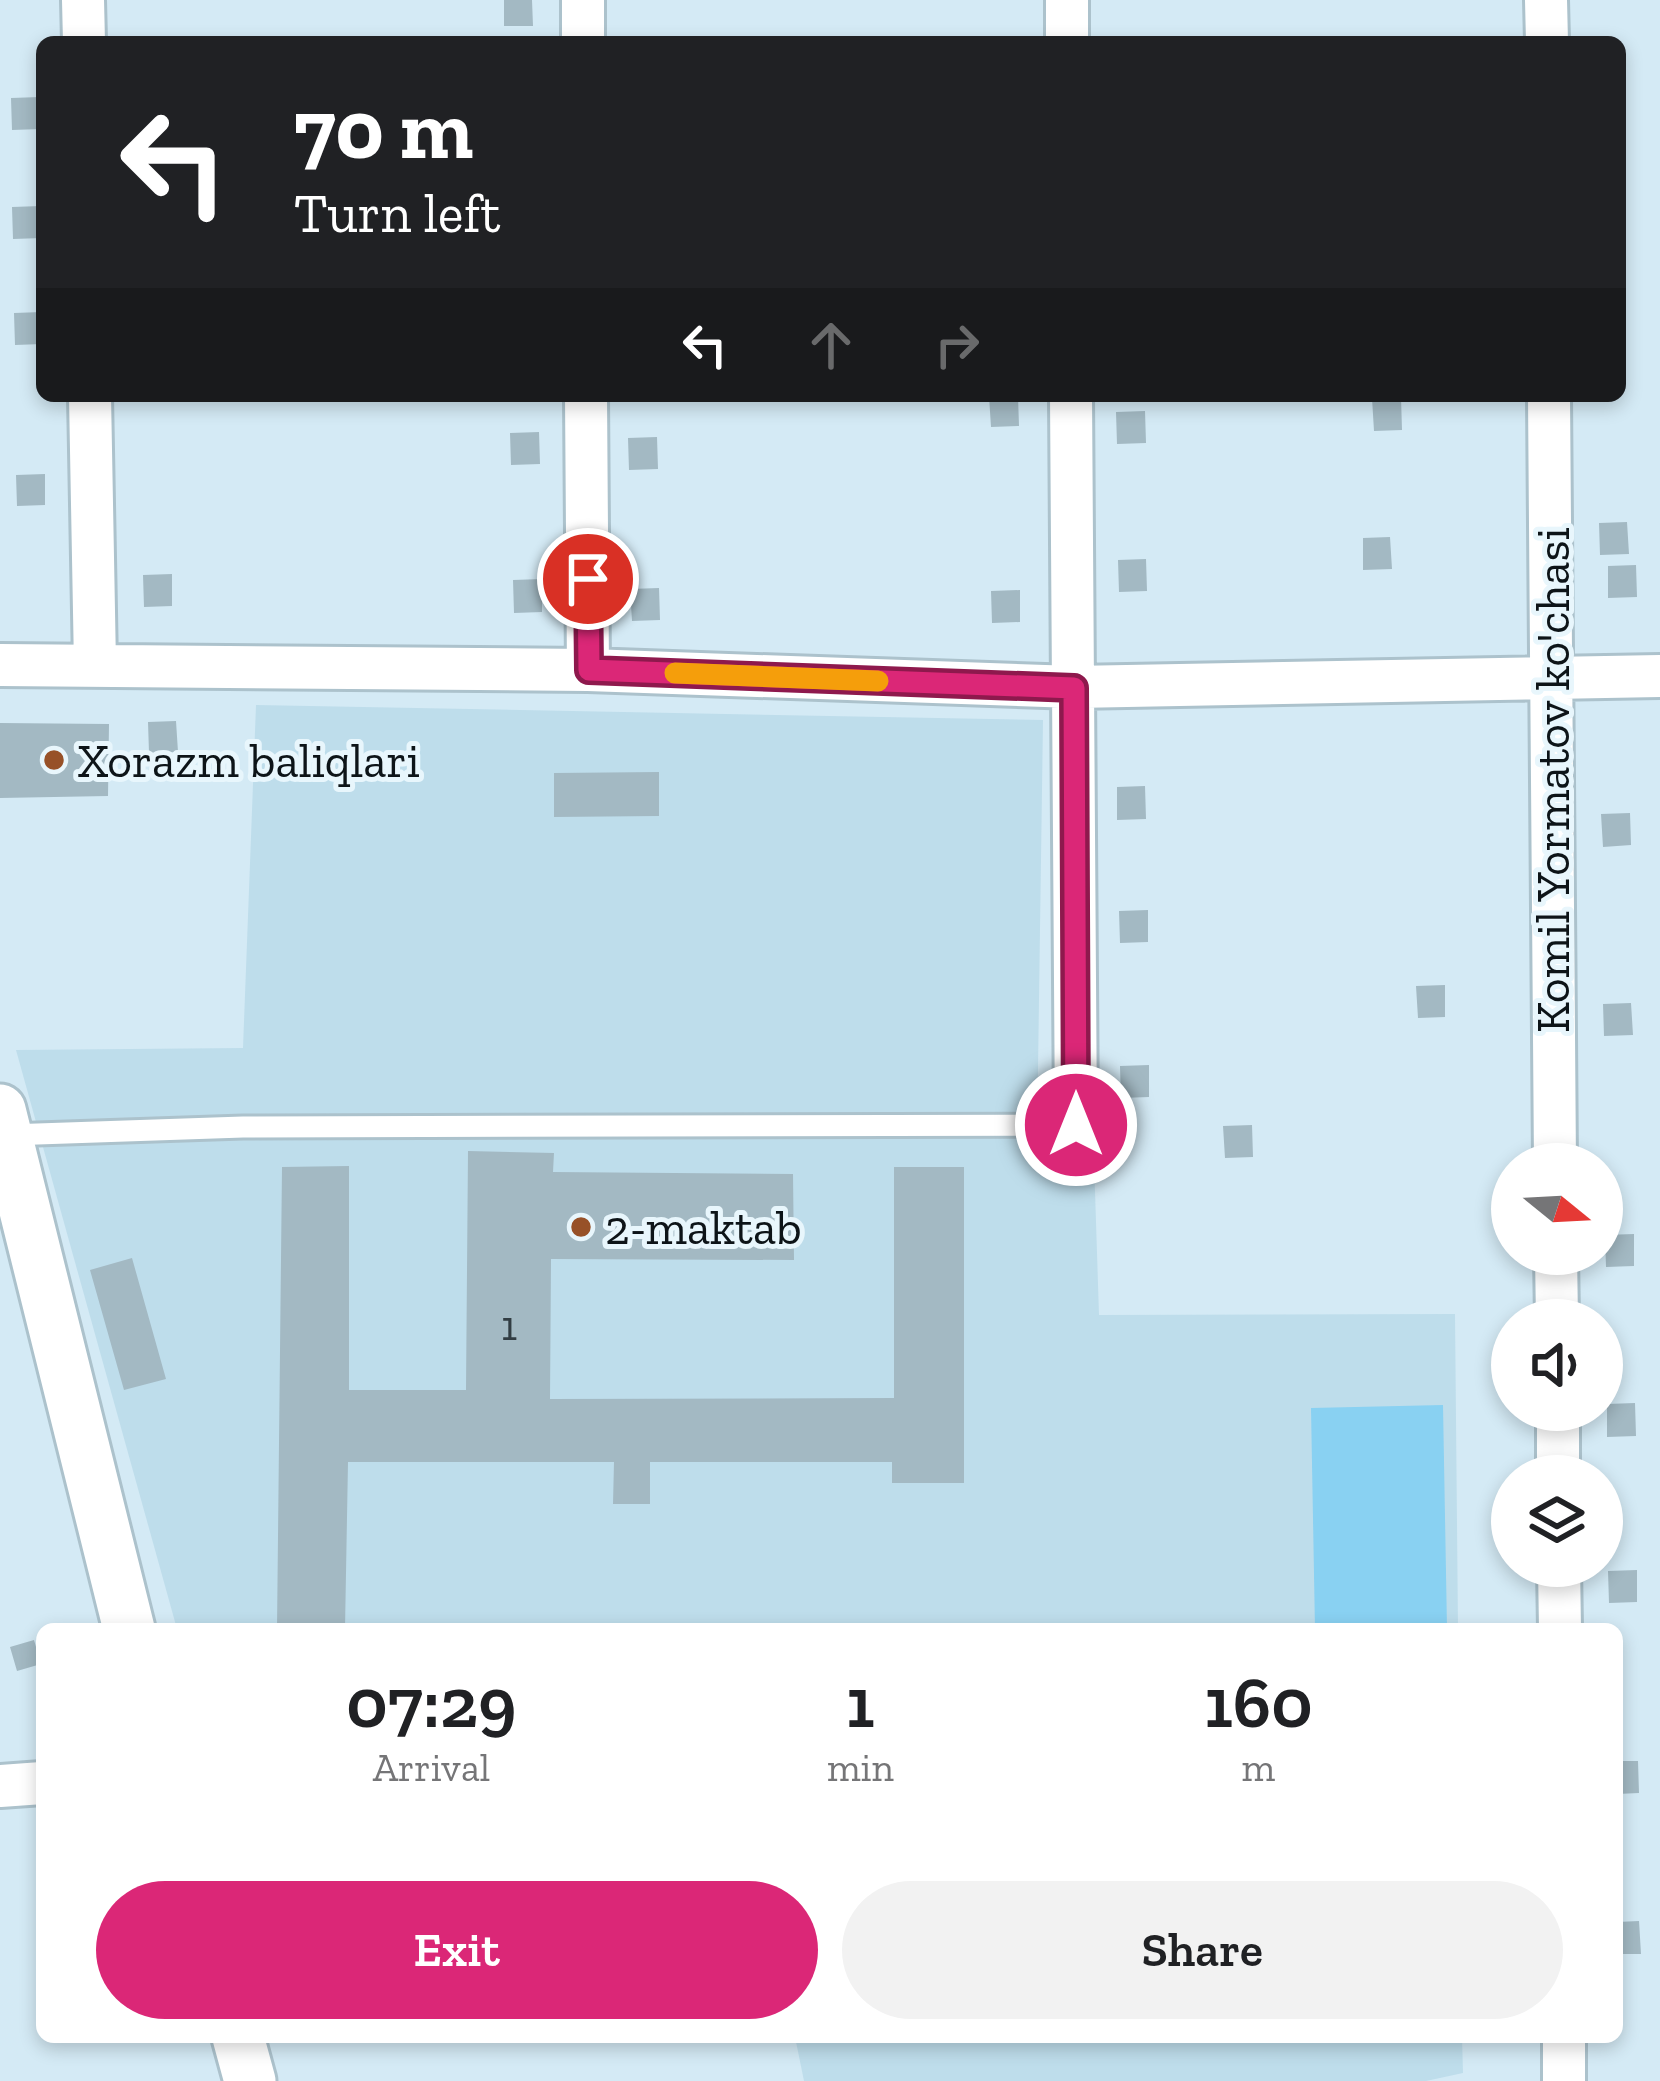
<!DOCTYPE html>
<html lang="en">
<head>
<meta charset="utf-8">
<style>
	:root { --surface:#fff; --page:#f2f2f2; --text:#202124; --muted:#757577; --accent:#db2777 }
	body { margin:0; font-family:"Zilla Slab",serif; background:var(--page); color:var(--text); height:100vh; display:flex; flex-direction:column; font-size:45px; white-space:nowrap }
	* { box-sizing:border-box; margin:0 }
	p { font-size:39px; color:var(--muted) }
	.icon { flex:none; width:66px; height:66px; fill:none; stroke:currentColor; stroke-width:2; stroke-linecap:round; stroke-linejoin:round }
	.map { position:relative; flex:1; overflow:hidden }
	.drawer { position:absolute; left:36px; top:1623px; width:1587px; height:420px; display:flex; flex-direction:column; background:var(--surface); border-radius:18px; box-shadow:0 6px 18px #0003 }
	.drawer>* { flex:none }
	.hud { position:absolute; left:36px; top:36px; width:1590px; height:366px; border-radius:18px; box-shadow:0 6px 18px #0003; background:#202124; color:#fff; overflow:hidden }
	.needle { width:78px; rotate:108deg }
	.fabs { position:absolute; left:1491px; top:1143px; display:grid; gap:24px }
	.fabs a { display:grid; place-items:center; width:132px; height:132px; border-radius:50%; background:var(--surface); box-shadow:0 6px 18px #0003; font-size:60px }
	.pin { position:absolute; display:grid; place-items:center; width:102px; height:102px; color:#fff; margin:-51px; border:6px solid #fff; border-radius:50%; box-shadow:0 3px 12px #0007 }
	.me { position:absolute; width:132px; margin:-66px; rotate:0deg; stroke-linejoin:round; filter:drop-shadow(0 0 9px #0008) }
	.turn { display:flex; align-items:center; gap:42px; height:252px; padding:0 60px; font-size:54px }
	.turn .icon { width:156px; height:156px; stroke-width:2.5 }
	.turn b { display:block; font-size:84px; line-height:102px }
	.lanes { display:flex; align-items:center; height:114px; padding:0 60px; background:#0003; justify-content:center; gap:60px; direction:ltr }
	.lanes .off { opacity:.35 }
	.eta { display:flex; justify-content:space-evenly; align-items:center; height:204px; text-align:center }
	.eta b { font-size:72px; font-weight:600; line-height:84px }
	.button { display:flex; gap:24px; margin-top:auto; padding:24px 60px }
	.button a { flex:1; height:138px; border-radius:72px; background:var(--accent); color:#fff; font-size:48px; font-weight:600; line-height:138px; text-align:center }
	.button a+a { background:var(--page); color:var(--text) }
	.map>svg:first-child { display:block }
</style>
</head>
<body>
<div class="map">
<svg width="1660" height="2081" viewBox="0 0 1660 2081">
	<rect width="100%" height="100%" fill="#d4eaf5"/>
	<!-- built -->
	<path fill="#beddeb" d="M256,705L1043,720L1037,1139L1093,1129L1099,1315L1455,1314L1458,1629H177L16,1050L243,1048Z
		M795,2037H1462L1463,2073L1426,2081H804Z"/>
	<!-- green -->
	<path fill="#89d1f2" d="M1443,1405L1447,1629H1315L1311,1408Z"/>
	<!-- building -->
	<path fill="#a3b9c3" d="M504,0H532L533,26H504Z
		M40,97L41,129L12,130L11,98Z
		M41,206L42,238L13,239L12,207Z
		M42,312V344L15,345L14,313Z
		M989,396H1018L1019,426L991,427Z
		M1401,397L1402,430L1374,431L1372,398Z
		M1145,411L1146,443L1117,444L1116,412Z
		M539,432L540,464L511,465L510,433Z
		M657,437L658,469L629,470L628,438Z
		M45,474V505L17,506L16,475Z
		M1627,522L1629,554L1600,555L1599,523Z
		M1390,537L1392,569L1363,570V538Z
		M1146,559L1147,591L1119,592L1118,560Z
		M1636,565L1637,597L1608,598V566Z
		M172,574V606L144,607L143,575Z
		M542,579V612L514,613L513,580Z
		M659,588L660,620L632,621L630,589Z
		M1020,590V622L992,623L991,591Z
		M176,721L178,752L149,753L148,722Z
		M0,723L109,724L108,796L0,798Z
		M659,772V816L554,817V773Z
		M1145,786L1146,819L1117,820V787Z
		M1630,813L1631,845L1603,847L1601,814Z
		M1148,910V942L1120,943L1119,911Z
		M1445,985V1017L1418,1018L1416,986Z
		M1631,1003L1633,1035L1604,1036L1603,1004Z
		M1149,1065V1097L1121,1098L1120,1066Z
		M1252,1125L1253,1157L1225,1158L1223,1126Z
		M468,1151L554,1153L553,1172L793,1174L794,1260L551,1259L550,1399L894,1398V1167H964V1483H892V1462H650V1504H613L614,1462H348L345,1629H277L282,1167L349,1166V1390H466Z
		M1634,1234V1266L1606,1267L1605,1235Z
		M132,1258L166,1379L124,1390L90,1270Z
		M1635,1403L1636,1436L1607,1437V1404Z
		M1637,1570V1602L1609,1603L1608,1571Z
		M34,1640L41,1664L17,1671L10,1647Z
		M1617,1761H1638L1639,1793L1617,1794Z
		M1639,1921L1641,1954H1617V1922Z"/>
	<g fill="none" stroke-linecap="round" stroke-linejoin="round">
		<!-- service casing -->
		<g stroke="#acc2cc" stroke-width="27">
			<path id="service" d="M8,1135L243,1127L1076,1125"/>
		</g>
		<!-- minor casing -->
		<g stroke="#acc2cc" stroke-width="48">
			<path id="minor" d="M83,0L84,42
				M583,0V42
				M1067,0V42
				M1546,0L1547,42
				M90,396L95,665
				M586,396L588,670
				M1071,396L1076,1125
				M1549,396L1555,1164
				M0,665L588,670L1074,687L1660,676
				M1556,1254L1557,1320
				M1558,1410V1476
				M1559,1566L1560,1629
				M0,1786L42,1783
				M1564,2037V2081"/>
		</g>
		<!-- tertiary casing -->
		<g stroke="#acc2cc" stroke-width="57">
			<path id="tertiary" d="M0,1110L129,1629
				M238,2037L250,2081"/>
		</g>
		<!-- service -->
		<use href="#service" stroke="#fff" stroke-width="21"/>
		<!-- minor -->
		<use href="#minor" stroke="#fff" stroke-width="42"/>
		<!-- tertiary -->
		<use href="#tertiary" stroke="#fff" stroke-width="51"/>
	</g>
	<g fill="none" stroke-linecap="round" stroke-linejoin="round">
		<!-- route casing -->
		<g stroke="#8e194d" stroke-width="30">
			<path id="route" d="M588,579L589,670L1074,688L1076,1125"/>
		</g>
		<!-- route -->
		<use href="#route" stroke="#db2777" stroke-width="21"/>
		<!-- slow -->
		<path stroke="#f59e0b" stroke-width="21" d="M675,673L878,681"/>
	</g>
	<!-- markers -->
	<g fill="#975128" stroke="#e8f6fc" stroke-width="4.5">
		<circle cx="54" cy="760" r="12"/>
		<circle cx="581" cy="1227" r="12"/>
	</g>
	<g text-anchor="middle" dominant-baseline="central" stroke-width="10" stroke-linejoin="round" paint-order="stroke">
		<!-- number labels -->
		<g font-size="42" fill="#323d43">
			<text x="509" y="1325">1</text>
		</g>
		<!-- poi labels -->
		<g font-size="48" fill="#0d1418" stroke="#e8f6fc" text-anchor="start">
			<text x="78" y="760">Xorazm baliqlari</text>
			<text x="605" y="1227">2-maktab</text>
		</g>
		<!-- street labels -->
		<g font-size="48" fill="#0d1418" stroke="#e8f6fc">
			<text transform="translate(1552 780) rotate(-90)">Komil Yormatov ko'chasi</text>
		</g>
	</g>
</svg>
<div class="fabs">
<a><svg class="needle" viewBox="-14 -14 28 28"><path d="M0-13l5 13h-10z" fill="#e53935"/><path d="M0 13l5-13h-10z" fill="#757577"/></svg></a>
<a><svg class="icon" aria-label="sound" viewBox="0 0 24 24"><path d="M4 9h4l5-4v14l-5-4H4zM17 9q2 3 0 6"/></svg></a>
<a><svg class="icon" aria-label="layers" viewBox="0 0 24 24"><path d="M12 4l9 5-9 5-9-5zM3 14l9 5 9-5"/></svg></a>
</div>
<div class="pin" style="left:588px;top:579px;background:#d93025"><svg class="icon" aria-label="arrive" viewBox="0 0 24 24"><path d="M6 21V4h12l-3 4 3 4H6"/></svg></div>
<svg class="me" style="left:1076px;top:1125px" viewBox="-20 -20 40 40"><circle r="17" fill="#db2777" stroke="#fff" stroke-width="3"/><path d="M0-11L8 9 0 5-8 9z" fill="#fff"/></svg>
<div class="hud">
<div class="turn"><svg class="icon" aria-label="left" viewBox="0 0 24 24"><path d="M17 20v-9H6M10 6l-5 5 5 5"/></svg><div><b>70 m</b>Turn left</div></div>
<div class="lanes"><svg class="icon" aria-label="left" viewBox="0 0 24 24"><path d="M17 20v-9H6M10 6l-5 5 5 5"/></svg><svg class="icon off" aria-label="ahead" viewBox="0 0 24 24"><path d="M12 20V5M6 11l6-6 6 6"/></svg><svg class="icon off" aria-label="right" viewBox="0 0 24 24"><path d="M7 20v-9h11M14 6l5 5-5 5"/></svg></div>
</div>
<section class="drawer">
<div class="eta">
<div><b>07:29</b><p>Arrival</p></div>
<div><b>1</b><p>min</p></div>
<div><b>160</b><p>m</p></div>
</div>
<div class="button"><a>Exit</a><a>Share</a></div>
</section>
</div>
</body>
</html>
